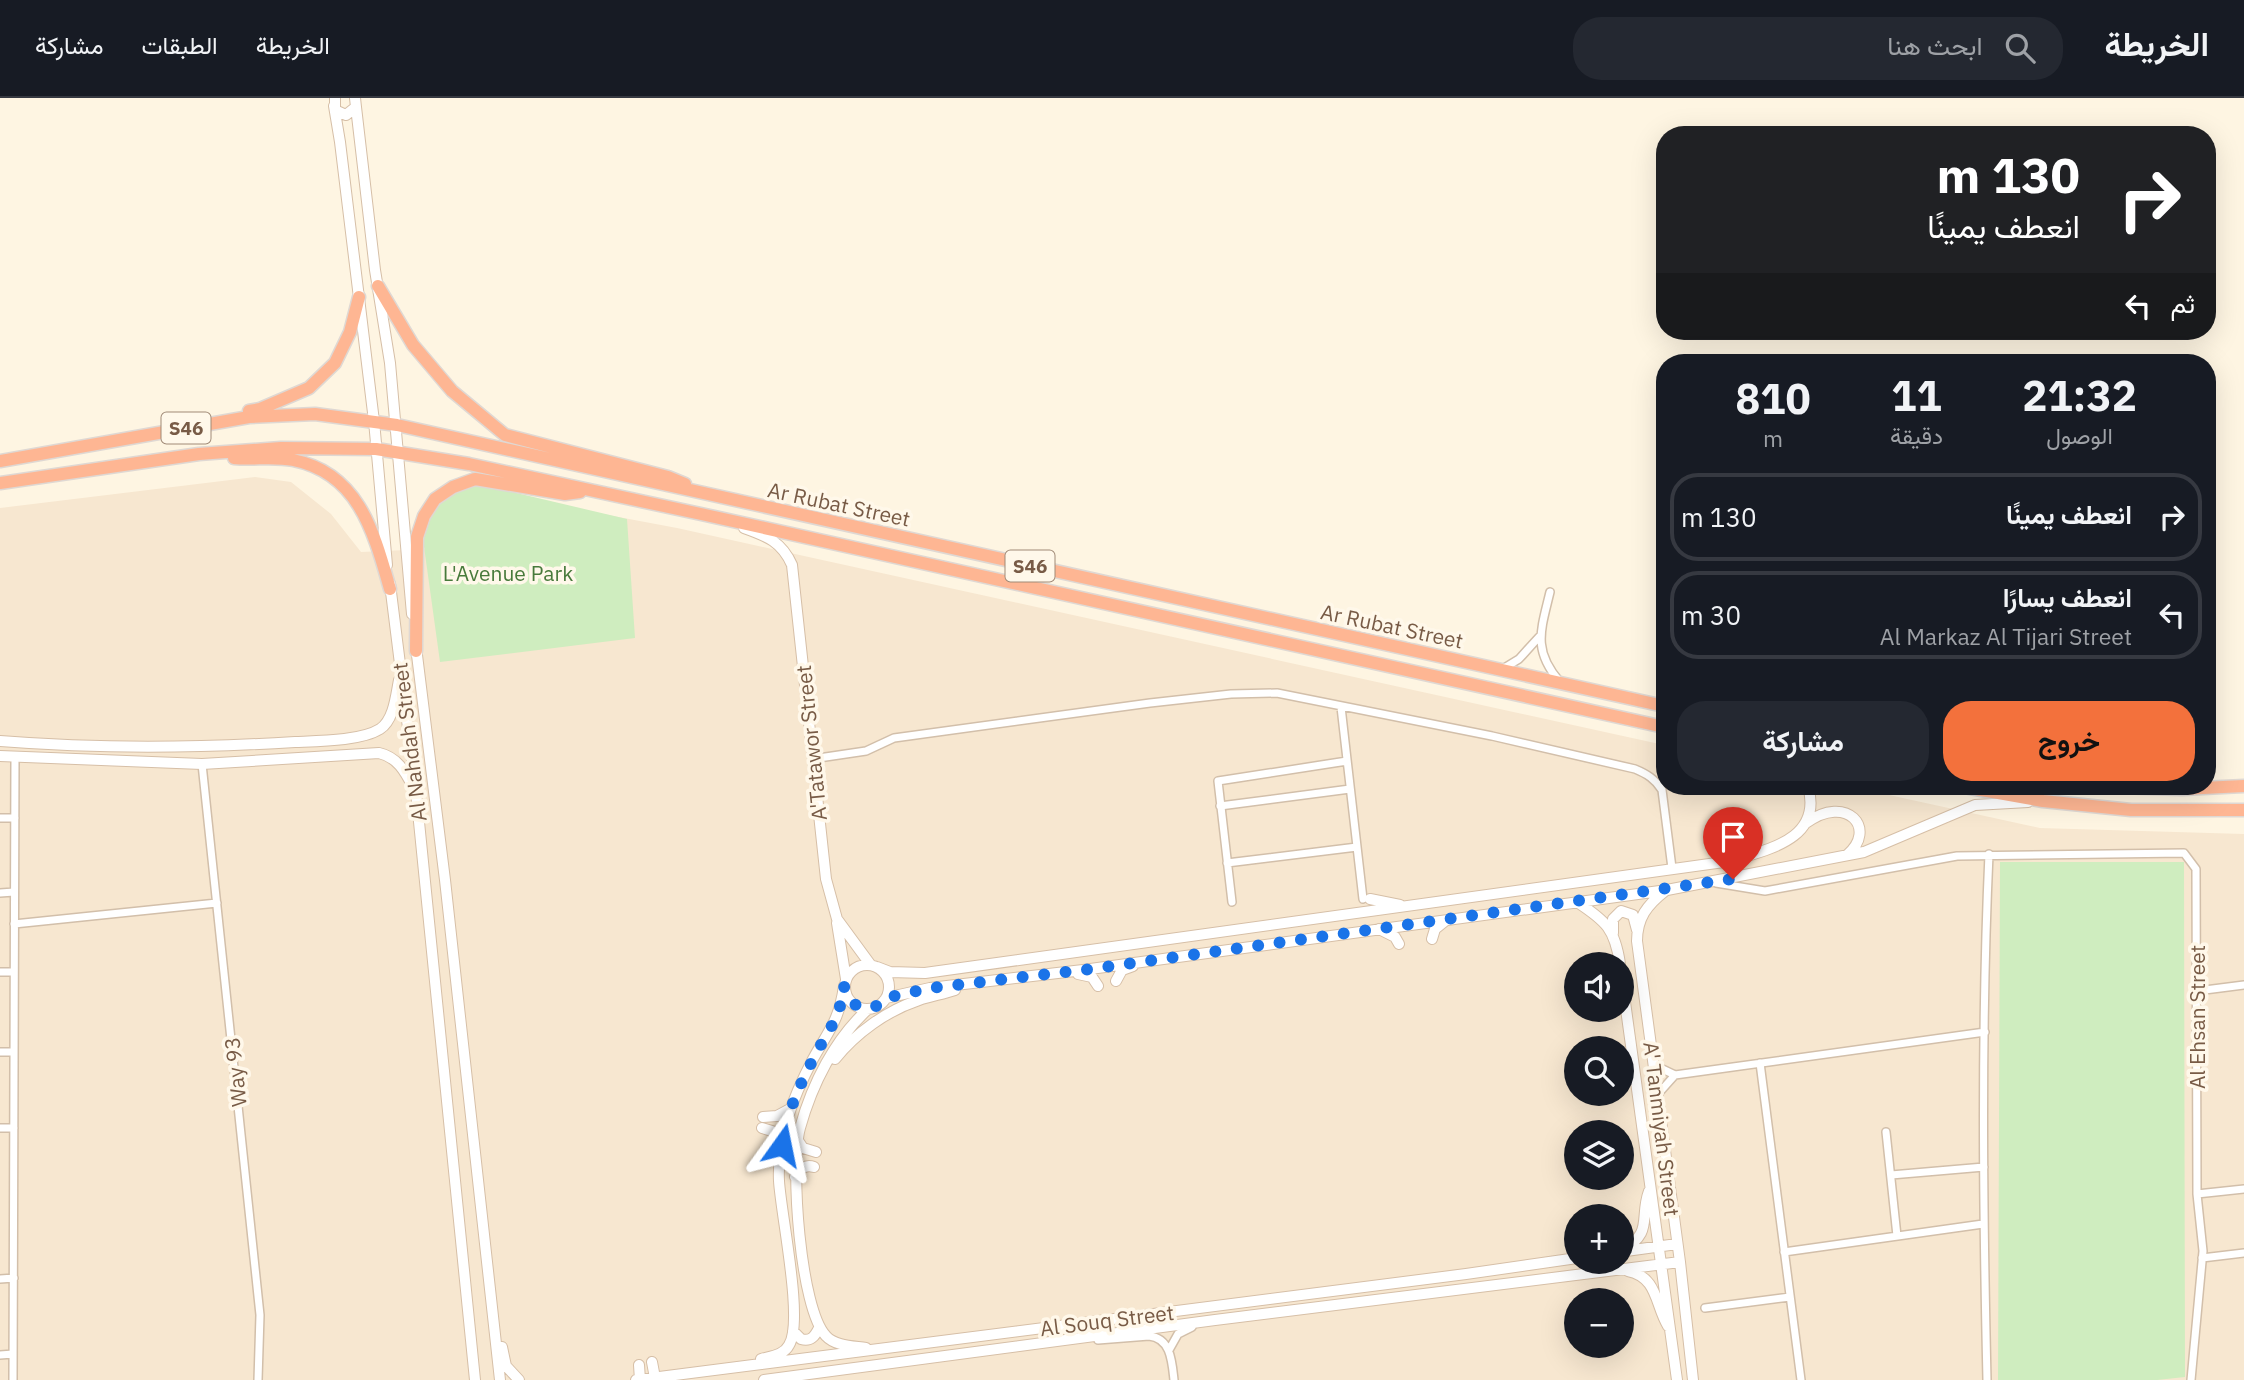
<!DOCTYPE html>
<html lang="ar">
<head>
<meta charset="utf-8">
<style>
	:root { --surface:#171b24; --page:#242831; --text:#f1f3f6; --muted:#9ea1a6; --line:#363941; --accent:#f3713c }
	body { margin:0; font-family:"IBM Plex Sans",Vazirmatn,sans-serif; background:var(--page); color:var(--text); direction:rtl; height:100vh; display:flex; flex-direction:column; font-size:26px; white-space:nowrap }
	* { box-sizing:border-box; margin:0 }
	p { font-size:23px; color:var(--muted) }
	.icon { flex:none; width:38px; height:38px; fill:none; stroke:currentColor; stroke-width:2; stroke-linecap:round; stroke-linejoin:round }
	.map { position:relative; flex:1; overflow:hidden; direction:ltr }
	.details { position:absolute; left:1656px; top:256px; width:560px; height:441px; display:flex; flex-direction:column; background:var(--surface); border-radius:28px; box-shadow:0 7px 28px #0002; direction:rtl }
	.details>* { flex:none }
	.banner { position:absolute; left:1656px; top:28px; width:560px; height:214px; border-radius:28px; box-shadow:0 7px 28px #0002; direction:rtl; background:#202124; color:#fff; overflow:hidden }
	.fabs { position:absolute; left:1564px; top:854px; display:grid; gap:14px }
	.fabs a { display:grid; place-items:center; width:70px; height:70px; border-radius:50%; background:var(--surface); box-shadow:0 7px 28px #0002; font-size:35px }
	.pin { position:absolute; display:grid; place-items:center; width:60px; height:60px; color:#fff; margin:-72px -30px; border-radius:50% 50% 50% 0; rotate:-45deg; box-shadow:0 0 7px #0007 }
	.pin .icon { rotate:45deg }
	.me { position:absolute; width:77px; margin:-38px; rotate:12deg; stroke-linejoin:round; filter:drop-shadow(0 0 5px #0008) }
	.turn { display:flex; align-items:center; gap:24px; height:147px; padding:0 21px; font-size:32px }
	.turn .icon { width:91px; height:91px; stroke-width:2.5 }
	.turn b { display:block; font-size:49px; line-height:60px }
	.then { display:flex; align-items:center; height:66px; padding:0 21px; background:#0003; gap:14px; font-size:26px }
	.eta { display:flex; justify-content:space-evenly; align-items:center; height:119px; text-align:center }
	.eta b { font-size:42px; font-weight:700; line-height:49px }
	.cta { display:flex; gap:14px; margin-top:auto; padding:14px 21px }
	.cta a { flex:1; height:80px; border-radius:28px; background:var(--accent); color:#111; font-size:28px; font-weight:700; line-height:80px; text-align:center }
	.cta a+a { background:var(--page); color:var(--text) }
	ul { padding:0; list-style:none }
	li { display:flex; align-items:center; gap:21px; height:88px; margin:0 14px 10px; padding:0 7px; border:4px solid var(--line); border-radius:28px }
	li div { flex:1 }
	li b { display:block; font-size:26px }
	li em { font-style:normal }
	header { display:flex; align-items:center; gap:42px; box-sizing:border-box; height:98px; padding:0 35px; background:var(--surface); border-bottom:2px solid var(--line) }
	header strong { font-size:33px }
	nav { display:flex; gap:38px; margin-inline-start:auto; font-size:24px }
	.search { width:490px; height:63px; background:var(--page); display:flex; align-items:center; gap:18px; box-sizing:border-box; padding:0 24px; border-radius:28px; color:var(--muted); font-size:26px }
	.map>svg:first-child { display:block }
</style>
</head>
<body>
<header>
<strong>الخريطة</strong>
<div class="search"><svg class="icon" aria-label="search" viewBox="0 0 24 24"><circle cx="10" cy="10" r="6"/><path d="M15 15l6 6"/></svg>ابحث هنا</div>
<nav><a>الخريطة</a><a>الطبقات</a><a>مشاركة</a></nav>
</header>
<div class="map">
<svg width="2244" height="1282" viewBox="0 0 2244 1282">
	<rect width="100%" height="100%" fill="#fef5e2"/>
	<!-- residential -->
	<path fill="#f7e7d0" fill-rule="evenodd" d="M255,379L291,384L331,416L361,454L429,451L485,394L677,430L1664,647V688H1848L2040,730L2244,736V1282H0V410ZM1577,866H1622V912H1577ZM1577,950H1622V996H1577ZM1577,1034H1622V1080H1577ZM1577,1118H1622V1164H1577ZM1577,1202H1622V1248H1577Z"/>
	<!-- green -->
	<path fill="#cfedbf" d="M478,386L627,421L635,540L440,564L421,427L443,396Z
		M2000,764H2184L2185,1279L2157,1282H1998Z"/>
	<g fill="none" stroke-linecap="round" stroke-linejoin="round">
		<!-- street casing -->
		<g stroke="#d2bfaa" stroke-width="10">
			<path id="street" d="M1550,494C1541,532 1532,552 1560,584
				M1501,572L1519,561L1539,539
				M1341,609L1363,801
				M812,661L866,653L894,640L1150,605L1231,596L1277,595L1492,638L1635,671C1647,676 1655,681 1662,692L1672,770
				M202,666L260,1217L258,1282
				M1220,708L1350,691
				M0,720H15
				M1227,765L1357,749
				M1716,785L1765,793L1957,758L2184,755L2196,771L2197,1096L2203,1153L2191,1282
				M0,795L14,794
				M1232,804L1218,683L1347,663
				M14,826L217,805
				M0,874H14
				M2197,893L2244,887
				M0,954H14
				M1760,965L1801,1282
				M1654,967L1675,977L1985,934
				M1658,996L1675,977
				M0,1030H14
				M1886,1034L1897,1138
				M1891,1077L1984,1069
				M2197,1096L2244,1091
				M1784,1154L1983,1126
				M2202,1160L2244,1155
				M0,1181L14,1180
				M1705,1210L1790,1199
				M1098,1242L1149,1238C1171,1240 1172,1264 1174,1282
				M1169,1252L1178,1236L1192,1229
				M0,1257L13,1256
				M13,1282L15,659
				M1987,1282C1983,1107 1981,931 1989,756"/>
		</g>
		<!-- secondary casing -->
		<g stroke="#d6bfa7" stroke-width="12">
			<path id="secondary" d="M335,0V12L346,17L356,9L355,0
				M334,8L340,44L374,323L387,467
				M356,9L375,172L390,265L412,516
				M744,430C767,438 782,444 792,467L826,781L837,821L870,866
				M390,486L416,694L475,1282
				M416,549L445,782L500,1282
				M0,643C99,651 197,650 295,644C318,643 361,643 380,631C394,622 396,597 399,582
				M0,658L202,666L379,655C397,659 405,673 413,689
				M1806,725C1847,695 1878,731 1847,757
				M1665,793C1647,807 1637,820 1637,843L1680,1164L1693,1282
				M1370,801L1400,807
				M1577,804C1606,823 1615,831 1620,866
				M837,825L846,881
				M1379,831L1395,839L1399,846
				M1613,835V821L1621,813L1633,817L1637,832
				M1432,841L1435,831L1445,823
				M845 889a22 22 0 1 1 44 0a22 22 0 1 1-44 0Z
				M877,869L890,874L925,875L1731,763C1769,751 1823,741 1808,688
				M1078,876L1092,879L1098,888
				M1622,882L1677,1282
				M1116,883L1122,872L1133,868
				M886,900L930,890L1083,872L1667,792L1864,754L1975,707L2028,704
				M835,961C856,935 886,913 919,902C931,898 943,896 955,892
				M763,1019L777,1018L790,1011
				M762,1030L772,1033L782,1047
				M797,1041L803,1050L816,1054
				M795,1079C800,1071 805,1066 814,1069
				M1622,1152C1654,1135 1639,1120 1649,1093
				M1626,1153L1677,1146
				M1628,1173C1658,1179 1655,1207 1668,1228
				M793,1233L801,1241C811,1244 815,1238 819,1230
				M502,1249L506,1268L519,1282
				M866,1250C853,1248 835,1248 826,1238C800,1211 790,1066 800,1030C812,986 835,941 868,911
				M761,1261C772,1258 784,1257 789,1247C804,1223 781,1117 779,1083C777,1039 793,999 813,961C829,932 839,923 844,888
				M652,1264L655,1280
				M639,1267L640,1282
				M636,1282L1466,1176L1577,1160
				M764,1282L1215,1222L1680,1164"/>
		</g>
		<!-- highway casing -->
		<g stroke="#dfd8d3" stroke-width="15">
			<path id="highway" d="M378,188L413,247L452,293L505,337L668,379L685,386
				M249,313L260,311L309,290L335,265L350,234L359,199
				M234,360C253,362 274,358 293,362C359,375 374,435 390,491
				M0,363L249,319L315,316L397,327L1664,608
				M0,385L199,356L281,350L376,351L469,366L701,416L1664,629
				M416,553L417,439L424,418L435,401L453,389L475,381L565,396L580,394
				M1959,688L2043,703L2131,712H2244
				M2085,688L2182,691L2244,688"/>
		</g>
		<!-- street -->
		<use href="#street" stroke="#fff" stroke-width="7"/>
		<!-- secondary -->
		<use href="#secondary" stroke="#fff" stroke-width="10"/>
		<!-- highway -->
		<use href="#highway" stroke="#feb693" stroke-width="12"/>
	</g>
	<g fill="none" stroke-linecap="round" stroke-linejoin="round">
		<!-- route -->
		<path stroke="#1a73e8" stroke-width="12" stroke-dasharray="0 21.6" d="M782,1047C787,1013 801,984 817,954C831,928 840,919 844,888C848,911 872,918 886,900L930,890L1083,872L1733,781"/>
	</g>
	<g text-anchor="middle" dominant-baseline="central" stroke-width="7" stroke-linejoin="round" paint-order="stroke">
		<!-- shield labels -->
		<g fill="#fff8ea" stroke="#a08a77" stroke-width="2">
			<rect x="161.5" y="314.5" width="49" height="31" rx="5"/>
			<rect x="1005.5" y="452.5" width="49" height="31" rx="5"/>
		</g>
		<g font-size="19" font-weight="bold" fill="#785b46">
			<text x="186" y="330">S46</text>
			<text x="1030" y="468">S46</text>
		</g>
		<!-- street labels -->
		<g font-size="21" fill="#785b46" stroke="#fff8ea">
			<text transform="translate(839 406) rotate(12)">Ar Rubat Street</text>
			<text transform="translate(1392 528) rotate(12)">Ar Rubat Street</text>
			<text transform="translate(409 644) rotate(-97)">Al Nahdah Street</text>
			<text transform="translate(811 645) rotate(-96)">A'Tatawor Street</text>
			<text transform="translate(2197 919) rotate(-90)">Al Ehsan Street</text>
			<text transform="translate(235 974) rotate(-96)">Way 93</text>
			<text transform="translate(1662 1031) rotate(83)">A' Tanmiyah Street</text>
			<text transform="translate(1107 1222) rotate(-7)">Al Souq Street</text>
		</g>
		<!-- park labels -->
		<g font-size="21" fill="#487a3b" stroke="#fff8ea">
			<text x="508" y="475">L'Avenue Park</text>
		</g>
	</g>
</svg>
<div class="fabs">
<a><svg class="icon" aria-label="sound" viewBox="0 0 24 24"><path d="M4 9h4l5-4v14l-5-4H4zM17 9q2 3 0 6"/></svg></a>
<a><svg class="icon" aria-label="search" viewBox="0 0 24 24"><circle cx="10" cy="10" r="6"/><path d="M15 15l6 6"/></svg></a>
<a><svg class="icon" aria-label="layers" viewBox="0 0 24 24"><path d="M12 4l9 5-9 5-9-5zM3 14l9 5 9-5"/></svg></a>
<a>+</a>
<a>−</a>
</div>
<div class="pin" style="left:1733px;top:781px;background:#d93025"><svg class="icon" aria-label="arrive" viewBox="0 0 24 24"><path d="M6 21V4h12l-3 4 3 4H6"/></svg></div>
<svg class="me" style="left:782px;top:1047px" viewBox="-20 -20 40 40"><path d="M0-17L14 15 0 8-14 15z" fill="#1a73e8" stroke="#fff" stroke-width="4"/></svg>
<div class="banner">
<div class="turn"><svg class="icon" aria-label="right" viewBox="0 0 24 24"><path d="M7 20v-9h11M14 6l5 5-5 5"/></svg><div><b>130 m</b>انعطف يمينًا</div></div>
<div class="then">ثم<svg class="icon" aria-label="left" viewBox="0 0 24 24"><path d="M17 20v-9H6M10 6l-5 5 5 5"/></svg></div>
</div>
<section class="details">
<div class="eta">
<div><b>21:32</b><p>الوصول</p></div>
<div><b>11</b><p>دقيقة</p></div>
<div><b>810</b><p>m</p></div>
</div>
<ul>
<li><svg class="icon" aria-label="right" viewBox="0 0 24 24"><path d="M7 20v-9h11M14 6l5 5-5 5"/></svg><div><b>انعطف يمينًا</b></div><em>130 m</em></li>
<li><svg class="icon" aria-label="left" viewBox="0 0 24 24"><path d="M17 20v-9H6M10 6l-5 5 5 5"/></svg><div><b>انعطف يسارًا</b><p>Al Markaz Al Tijari Street</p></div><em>30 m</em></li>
</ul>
<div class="cta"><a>خروج</a><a>مشاركة</a></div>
</section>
</div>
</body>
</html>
